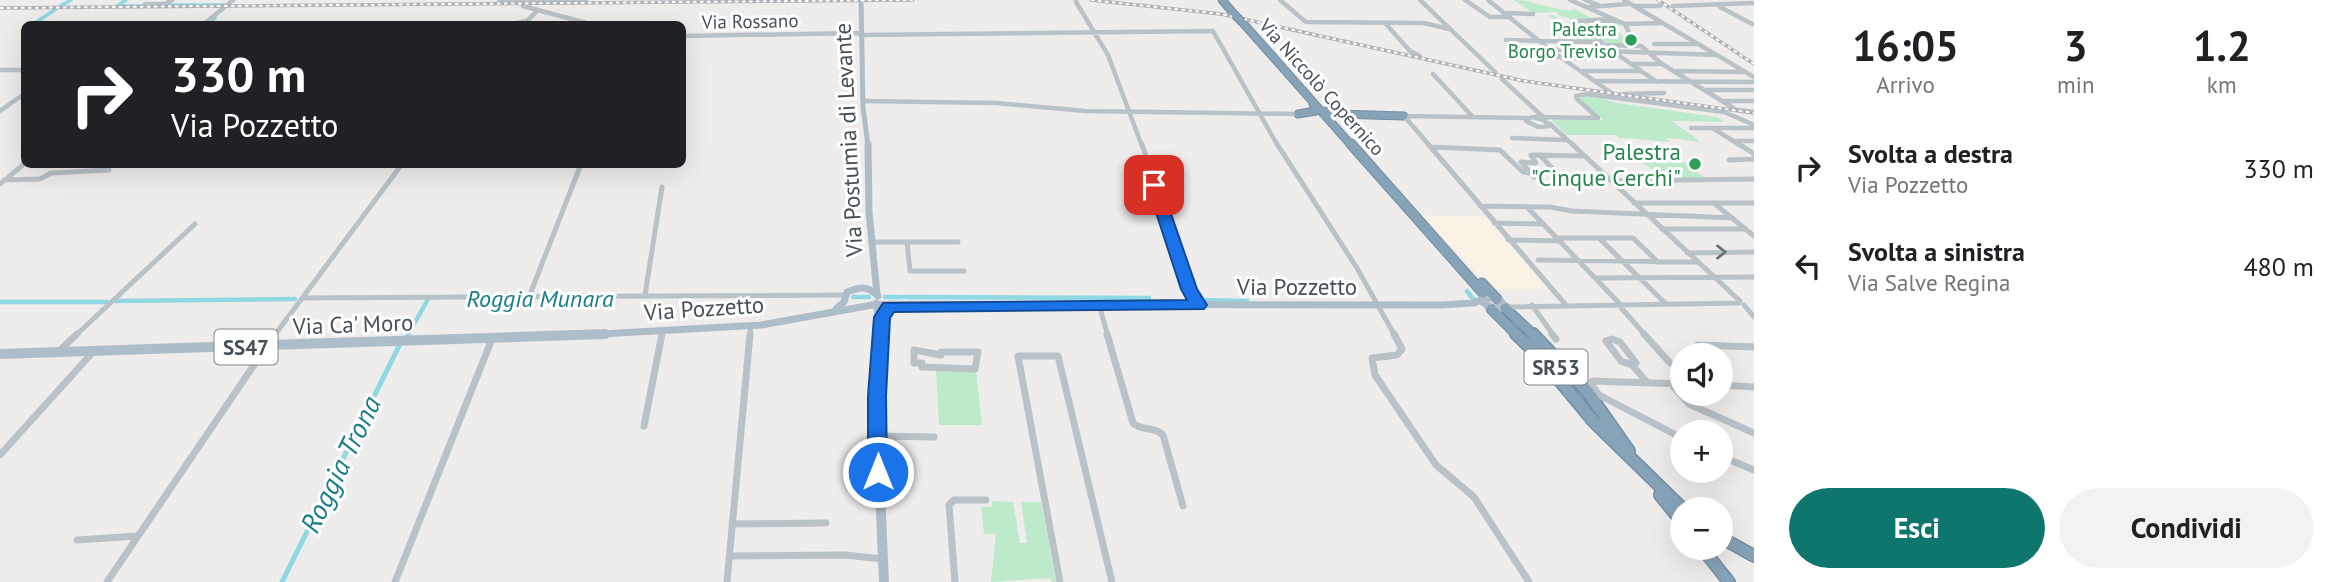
<!DOCTYPE html>
<html lang="it">
<head>
<meta charset="utf-8">
<style>
	:root { --surface:#fff; --page:#f2f2f2; --text:#202124; --muted:#757577; --accent:#0f766e }
	body { margin:0; font-family:"PT Sans",sans-serif; background:var(--page); color:var(--text); height:100vh; display:flex; flex-direction:column; font-size:26px; white-space:nowrap }
	* { box-sizing:border-box; margin:0 }
	p { font-size:23px; color:var(--muted) }
	.icon { flex:none; width:38px; height:38px; fill:none; stroke:currentColor; stroke-width:2; stroke-linecap:round; stroke-linejoin:round }
	.map { position:relative; flex:1; overflow:hidden }
	.panel { display:flex; flex-direction:column; background:var(--surface); width:595px }
	.panel>* { flex:none }
	.hud { position:absolute; left:21px; top:21px; width:665px; height:147px; border-radius:10px; box-shadow:0 7px 28px #0002; background:#202124; color:#fff; overflow:hidden }
	.buttons { position:absolute; left:1670px; top:343px; display:grid; gap:14px }
	.buttons a { display:grid; place-items:center; width:63px; height:63px; border-radius:50%; background:var(--surface); box-shadow:0 7px 28px #0002; font-size:35px }
	.pin { position:absolute; display:grid; place-items:center; width:60px; height:60px; color:#fff; margin:-30px; border-radius:14px; box-shadow:0 4px 10px #0006 }
	.me { position:absolute; width:77px; margin:-38px; rotate:0deg; stroke-linejoin:round; filter:drop-shadow(0 0 5px #0008) }
	.turn { display:flex; align-items:center; gap:24px; height:147px; padding:0 35px; font-size:32px }
	.turn .icon { width:91px; height:91px; stroke-width:2.5 }
	.turn b { display:block; font-size:49px; line-height:60px }
	.eta { display:flex; justify-content:space-evenly; align-items:center; height:119px; text-align:center }
	.eta b { font-size:42px; font-weight:600; line-height:49px }
	.primary-button { display:flex; gap:14px; margin-top:auto; padding:14px 35px }
	.primary-button a { flex:1; height:80px; border-radius:42px; background:var(--accent); color:#fff; font-size:28px; font-weight:600; line-height:80px; text-align:center }
	.primary-button a+a { background:var(--page); color:var(--text) }
	ul { padding:0; list-style:none }
	li { display:flex; align-items:center; gap:21px; height:98px; padding:0 35px }
	li div { flex:1 }
	li b { display:block; font-size:26px }
	li em { font-style:normal }
	main { display:flex; flex:1; min-height:0 }
	.map>svg:first-child { display:block }
</style>
</head>
<body>
<main>
<div class="map">
<svg width="1754" height="582" viewBox="0 0 1754 582">
	<rect width="100%" height="100%" fill="#efecec"/>
	<!-- commercial -->
	<path fill="#f9f2e5" d="M1421,215L1486,217L1548,290L1492,289Z"/>
	<!-- green -->
	<path fill="#bdeaca" d="M1514,0C1535,0 1552,11 1574,10L1571,7L1591,18L1609,17L1624,24L1623,26L1587,24L1592,29L1618,31L1633,46L1602,45L1598,42L1568,38L1579,37C1572,31 1565,33 1558,27H1574L1568,22L1573,21L1566,17L1555,16L1560,22L1546,15L1560,16L1556,12L1533,13Z
		M1583,96L1598,97L1617,103L1717,117L1724,122L1672,121L1701,142C1688,141 1678,138 1666,138L1669,142C1651,141 1637,138 1619,138L1616,135H1566L1551,119L1603,120L1580,100Z
		M1642,162H1685L1707,180H1668Z
		M936,370H976L982,425H939Z
		M992,501L1013,502L1020,543H1027L1021,502H1041L1056,582H1052L1051,578L991,582L996,534H984L981,507H992Z"/>
	<g fill="none" stroke-linecap="round" stroke-linejoin="round">
		<!-- canal-far2 -->
		<path stroke="#8ed9e3" stroke-width="3.5" d="M126,0L117,6H148
			M164,5H225
			M59,7L71,0
			M35,23L56,9
			M207,24L215,18"/>
		<!-- canal-far1 -->
		<path stroke="#8ed9e3" stroke-width="4.5" d="M1467,291L1474,300
			M853,297H869
			M885,297H902
			M906,297L1149,298
			M1199,300L1247,301
			M115,301L295,299
			M0,302H107
			M408,335L428,299"/>
		<!-- canal -->
		<path stroke="#8ed9e3" stroke-width="5" d="M282,582L399,346"/>
		<!-- highway-tunnel -->
		<path stroke="#cdcdce" stroke-width="9" stroke-dasharray="9 4.5" stroke-linecap="butt" d="M1485,295L1505,314"/>
		<!-- highway-far2 casing -->
		<g stroke="#738ea3" stroke-width="9">
			<path id="highway-far2" d="M1222,0L1235,15
				M1242,22L1352,146
				M1324,111L1336,114L1404,116
				M1298,114L1316,111L1313,104"/>
		</g>
		<!-- highway-far1 casing -->
		<g stroke="#738ea3" stroke-width="11">
			<path id="highway-far1" d="M1351,144L1483,293
				M1482,283L1497,299
				M1505,308L1535,336
				M1491,309L1518,336"/>
		</g>
		<!-- highway casing -->
		<g stroke="#738ea3" stroke-width="14">
			<path id="highway" d="M1516,334L1540,357L1594,422L1683,509
				M1533,334L1587,391L1629,451
				M1660,495L1682,522
				M1720,537L1754,556
				M1702,548L1729,582"/>
		</g>
		<!-- minor-far2 -->
		<path stroke="#b8c2c7" stroke-width="4.5" d="M499,0L524,2L523,6L590,24
			M1280,0L1306,22L1424,23L1449,29
			M1420,0L1495,72
			M1465,0L1490,17H1510
			M1488,0L1549,49L1613,94
			M1570,0L1625,24L1661,23
			M1585,0L1598,5
			M1624,0L1754,77
			M524,2H586
			M1076,2L1108,55L1142,146
			M145,4H165L172,0
			M1636,6H1660
			M1673,6L1754,3
			M1589,7L1627,4
			M1720,7L1752,24
			M1506,13L1533,14
			M1612,19L1579,21H1618
			M1385,23L1410,51L1420,56
			M1582,23L1605,46
			M204,24L233,0
			M512,24L527,21L538,10
			M1625,24L1630,35
			M860,35L1213,31L1278,146
			M682,36L860,33
			M1506,40L1598,42
			M1654,44H1697
			M1602,45L1641,46L1662,64L1735,109
			M1549,49L1717,55
			M1614,52L1657,82
			M1524,56L1557,57
			M1563,58H1598
			M1633,64H1661
			M0,70H24
			M1583,71H1641
			M1677,71L1743,72
			M1433,74L1472,116
			M1502,79L1543,117
			M1597,81L1754,82
			M1707,90H1754
			M1625,96L1624,94L1664,93
			M863,101L996,103L1085,111L1298,114
			M1724,101H1754
			M1732,109L1754,112
			M0,111L24,94
			M1404,116L1430,146
			M1404,116L1528,118
			M1532,117L1544,120L1549,126L1538,127L1526,121Z
			M1535,117L1598,118L1577,99L1576,96L1586,94L1724,112L1754,125
			M1550,124L1574,146
			M1691,128H1754
			M1714,129L1741,146
			M1512,138L1565,140
			M1736,141H1754"/>
		<!-- minor-far1 -->
		<path stroke="#b8c2c7" stroke-width="5" d="M1142,144L1189,289L1198,305
			M1277,144L1357,268L1395,336
			M1428,144L1565,304
			M1572,144L1740,301
			M1739,144L1754,154
			M1431,147L1500,150L1523,172L1530,173
			M1540,155L1563,180
			M1729,160L1754,159
			M1534,177L1521,162L1536,163L1531,155L1585,156
			M4,180L40,179L51,173L109,170
			M1613,181L1754,179
			M0,184L24,164
			M1634,203H1754
			M1715,204L1754,236
			M1480,206L1550,207L1572,211L1733,218
			M1527,207L1619,303
			M1494,223L1544,224
			M1662,229H1746
			M1558,238H1633L1658,262
			M1599,238L1665,303
			M1508,240L1561,241
			M871,242H958
			M907,242L910,271H964
			M1687,253L1754,252
			M1538,260L1697,262
			M1595,278L1754,277
			M645,295L662,187
			M529,297L581,164
			M303,298L845,295
			M1617,303L1646,336
			M1099,305L1108,336
			M1532,305L1554,336
			M1744,305L1754,317
			M1505,307L1739,303
			M75,336L195,224
			M274,336L402,164
			M661,336L662,332
			M750,336L751,326"/>
		<!-- minor -->
		<path stroke="#b8c2c7" stroke-width="7" d="M1107,334L1133,423C1141,431 1154,426 1163,435L1183,506
			M1394,334L1402,349L1397,355L1372,358L1375,375L1436,465L1474,497L1529,582
			M1552,334L1556,339
			M1644,334L1670,363
			M1612,339L1620,342L1636,363L1632,365L1621,361L1606,341Z
			M1698,345L1754,347
			M914,350L941,355V352H978L975,369L922,367V363H914Z
			M59,351L77,334
			M1632,365L1647,382
			M1670,383L1689,404L1754,433
			M1682,384L1592,381L1591,384L1599,395L1682,438
			M1720,385L1754,387
			M644,426L662,334
			M878,436L934,437
			M0,455L93,352
			M1720,456L1754,470
			M732,524L826,523
			M77,540L138,536
			M730,556L845,555L883,559
			M107,582L275,334
			M395,582L492,339
			M727,582L750,334
			M955,582L949,505L954,500H986
			M1060,582L1018,356H1058L1112,582"/>
		<!-- major-far2 -->
		<path stroke="#aebec9" stroke-width="5" d="M861,0L863,107L868,146"/>
		<!-- major-far1 -->
		<path stroke="#aebec9" stroke-width="7" d="M868,144L869,212L877,294
			M876,303L882,336
			M836,309L844,302L847,292C860,287 867,285 878,296
			M565,336L761,325L878,304L1441,305L1474,303L1487,297L1501,301L1505,307L1494,310L1481,301"/>
		<!-- major -->
		<path stroke="#aebec9" stroke-width="10" d="M882,334L877,422L884,582
			M0,354L605,334"/>
		<!-- highway-far2 -->
		<use href="#highway-far2" stroke="#87a3b7" stroke-width="7"/>
		<!-- highway-far1 -->
		<use href="#highway-far1" stroke="#87a3b7" stroke-width="9"/>
		<!-- highway -->
		<use href="#highway" stroke="#87a3b7" stroke-width="11"/>
		<!-- rail casing -->
		<g stroke="#afb2b6" stroke-width="3.5">
			<path id="rail" d="M1091,0L1221,14L1524,81L1754,113
				M1658,0L1754,64
				M0,8L913,0"/>
		</g>
		<!-- rail -->
		<use href="#rail" stroke="#fff" stroke-width="2" stroke-dasharray="3.5" stroke-linecap="butt"/>
		<!-- highway-bridge casing -->
		<g stroke="#738ea3" stroke-width="9" stroke-linecap="butt">
			<path id="highway-bridge" d="M1235,15L1242,22"/>
		</g>
		<!-- highway-bridge -->
		<use href="#highway-bridge" stroke="#87a3b7" stroke-width="7"/>
	</g>
	<!-- one-way arrows -->
	<defs><path id="oneway-chevron" d="M-2-3.5L2.5 0L-2 3.5" fill="none" stroke-width="1.6" stroke-linecap="round" stroke-linejoin="round" transform="scale(1.75)"/></defs>
	<use stroke="#687379" href="#oneway-chevron" transform="translate(1721 252)"/>
	<!-- route -->
	<path fill="#1a73e8" stroke="#114b97" stroke-width="2" d="M1154,181L1161,185L1197,289L1207,305L1204,309L894,312L890,318L886,396L887,472L885,477L878,480L871,477L868,472V396L874,317L883,303L1187,300L1181,289L1147,185Z"/>
	<!-- markers -->
	<g fill="#2e9e5b" stroke="#fff" stroke-width="2.5">
		<circle cx="1631" cy="40" r="7"/>
		<circle cx="1695" cy="164" r="7"/>
	</g>
	<g text-anchor="middle" dominant-baseline="central" stroke-width="6" stroke-linejoin="round" paint-order="stroke">
		<!-- far-street labels -->
		<g font-size="19" fill="#465157" stroke="#fff">
			<text transform="translate(750 21) rotate(-1)">Via Rossano</text>
			<text transform="translate(1322 87) rotate(48)">Via Niccolò Copernico</text>
		</g>
		<!-- far-leisure labels -->
		<g font-size="19" fill="#27864d" stroke="#fff" text-anchor="end">
			<text x="1617" y="29">Palestra<tspan x="1617" dy="22">Borgo Treviso</tspan></text>
		</g>
		<!-- shield labels -->
		<g fill="#fff" stroke="#7e8589" stroke-width="2">
			<rect x="214.5" y="329.5" width="63" height="35" rx="5"/>
			<rect x="1524.5" y="349.5" width="63" height="35" rx="5"/>
		</g>
		<g font-size="21" font-weight="bold" fill="#465157">
			<text x="246" y="347">SS47</text>
			<text x="1556" y="367">SR53</text>
		</g>
		<!-- street labels -->
		<g font-size="23" fill="#465157" stroke="#fff">
			<text transform="translate(848 140) rotate(-93)">Via Postumia di Levante</text>
			<text x="1297" y="286">Via Pozzetto</text>
			<text transform="translate(704 308) rotate(-4)">Via Pozzetto</text>
			<text transform="translate(353 324) rotate(-2)">Via Ca' Moro</text>
		</g>
		<!-- leisure labels -->
		<g font-size="23" fill="#27864d" stroke="#fff" text-anchor="end">
			<text x="1681" y="151">Palestra<tspan x="1681" dy="26">"Cinque Cerchi"</tspan></text>
		</g>
		<!-- water labels -->
		<g font-size="24" font-style="italic" fill="#177d8a" stroke="#fff">
			<text x="540" y="298">Roggia Munara</text>
		</g>
		<!-- near-water labels -->
		<g font-size="28" font-style="italic" fill="#177d8a" stroke="#fff">
			<text transform="translate(340 464) rotate(-64)">Roggia Trona</text>
		</g>
	</g>
</svg>
<div class="buttons">
<a><svg class="icon" aria-label="sound" viewBox="0 0 24 24"><path d="M4 9h4l5-4v14l-5-4H4zM17 9q2 3 0 6"/></svg></a>
<a>+</a>
<a>−</a>
</div>
<div class="pin" style="left:1154px;top:185px;background:#d93025"><svg class="icon" aria-label="arrive" viewBox="0 0 24 24"><path d="M6 21V4h12l-3 4 3 4H6"/></svg></div>
<svg class="me" style="left:878px;top:472px" viewBox="-20 -20 40 40"><circle r="17" fill="#1a73e8" stroke="#fff" stroke-width="3"/><path d="M0-11L8 9 0 5-8 9z" fill="#fff"/></svg>
<div class="hud">
<div class="turn"><svg class="icon" aria-label="right" viewBox="0 0 24 24"><path d="M7 20v-9h11M14 6l5 5-5 5"/></svg><div><b>330 m</b>Via Pozzetto</div></div>
</div>
</div>
<section class="panel">
<div class="eta">
<div><b>16:05</b><p>Arrivo</p></div>
<div><b>3</b><p>min</p></div>
<div><b>1.2</b><p>km</p></div>
</div>
<ul>
<li><svg class="icon" aria-label="right" viewBox="0 0 24 24"><path d="M7 20v-9h11M14 6l5 5-5 5"/></svg><div><b>Svolta a destra</b><p>Via Pozzetto</p></div><em>330 m</em></li>
<li><svg class="icon" aria-label="left" viewBox="0 0 24 24"><path d="M17 20v-9H6M10 6l-5 5 5 5"/></svg><div><b>Svolta a sinistra</b><p>Via Salve Regina</p></div><em>480 m</em></li>
</ul>
<div class="primary-button"><a>Esci</a><a>Condividi</a></div>
</section>
</main>
</body>
</html>
